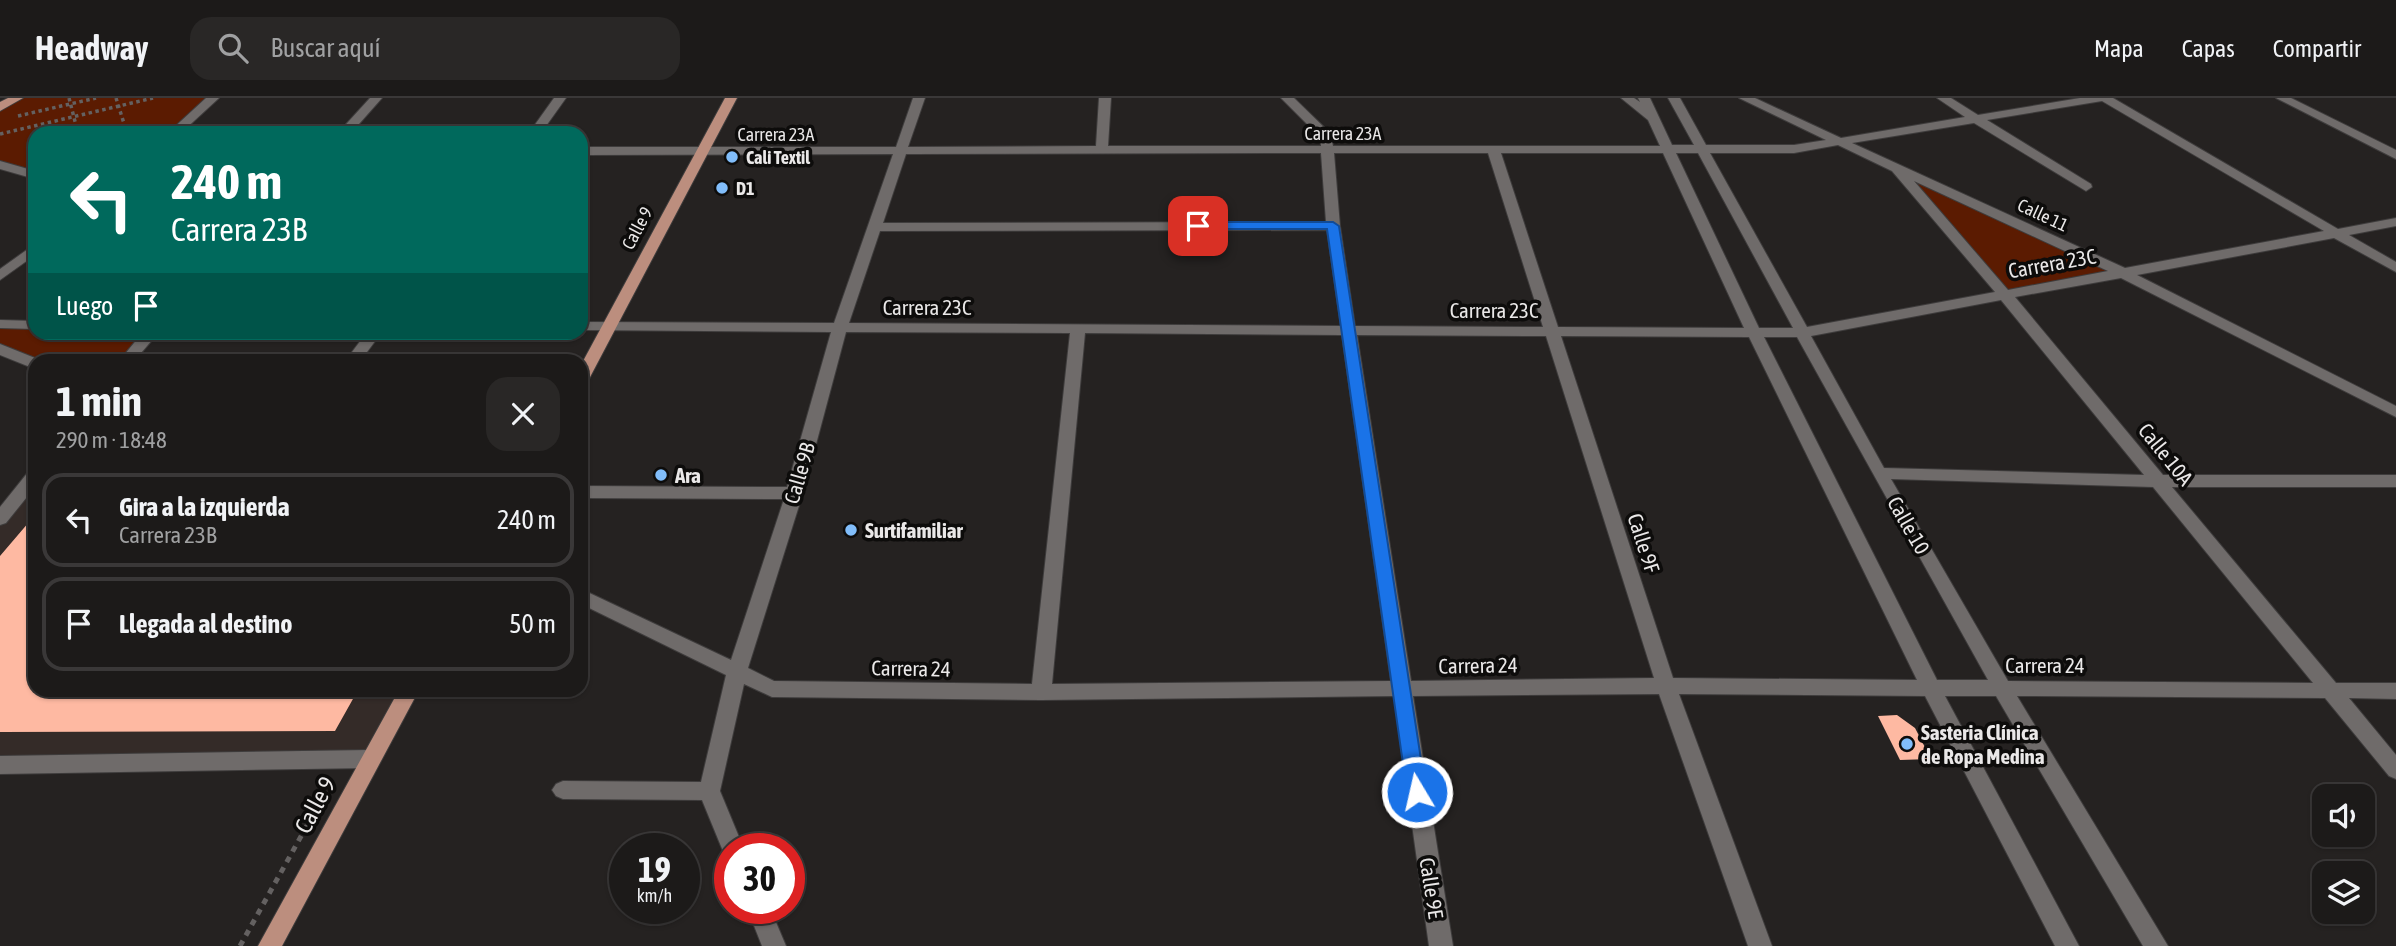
<!DOCTYPE html>
<html lang="es">
<head>
<meta charset="utf-8">
<style>
	:root { --surface:#1c1a19; --page:#292726; --text:#f1f3f6; --muted:#a0a1a2; --line:#3a3838 }
	body { margin:0; font-family:"Asap Condensed",sans-serif; background:var(--page); color:var(--text); height:100vh; display:flex; flex-direction:column; font-size:26px; white-space:nowrap }
	* { box-sizing:border-box; margin:0 }
	p { font-size:23px; color:var(--muted) }
	.icon { flex:none; width:38px; height:38px; fill:none; stroke:currentColor; stroke-width:2; stroke-linecap:round; stroke-linejoin:round }
	.map { position:relative; flex:1; overflow:hidden }
	.drawer { position:absolute; left:28px; top:256px; width:560px; height:343px; display:flex; flex-direction:column; background:var(--surface); border-radius:21px; box-shadow:0 2px 5px #0004,0 0 0 2px var(--line) }
	.drawer>* { flex:none }
	.banner { position:absolute; left:28px; top:28px; width:560px; height:214px; border-radius:21px; box-shadow:0 2px 5px #0004,0 0 0 2px var(--line); background:#00695c; color:#fff; overflow:hidden }
	.fabs { position:absolute; left:2312px; top:686px; display:grid; gap:14px }
	.fabs a { display:grid; place-items:center; width:63px; height:63px; border-radius:14px; background:var(--surface); box-shadow:0 2px 5px #0004,0 0 0 2px var(--line); font-size:35px }
	.speed { position:absolute; left:609px; top:735px; display:flex; gap:14px; font-size:35px; font-weight:700; text-align:center }
	.speed>* { display:grid; place-content:center; width:91px; height:91px; border-radius:50%; background:var(--surface); box-shadow:0 2px 5px #0004,0 0 0 2px var(--line); line-height:1 }
	.speed small { font-size:18px; font-weight:400 }
	.speed .limit { border:10px solid #d22; background:#fff; color:#111 }
	.pin { position:absolute; display:grid; place-items:center; width:60px; height:60px; color:#fff; margin:-30px; border-radius:14px; box-shadow:0 4px 10px #0006 }
	.me { position:absolute; width:77px; margin:-38px; rotate:351deg; stroke-linejoin:round; filter:drop-shadow(0 0 5px #0008) }
	.turn { display:flex; align-items:center; gap:24px; height:147px; padding:0 28px; font-size:32px }
	.turn .icon { width:91px; height:91px; stroke-width:2.5 }
	.turn b { display:block; font-size:49px; line-height:60px }
	.then { display:flex; align-items:center; height:66px; padding:0 28px; background:#0003; gap:14px; font-size:26px }
	.round { display:grid; place-items:center; flex:none; width:74px; height:74px; border-radius:21px; background:var(--page) }
	.head { display:flex; align-items:center; justify-content:space-between; height:119px; padding:0 28px }
	h1 { font-size:42px; font-weight:700; line-height:52px }
	ul { padding:0; list-style:none }
	li { display:flex; align-items:center; gap:21px; height:94px; margin:0 14px 10px; padding:0 14px; border:4px solid var(--line); border-radius:21px }
	li div { flex:1 }
	li b { display:block; font-size:26px }
	li em { font-style:normal }
	header { display:flex; align-items:center; gap:42px; box-sizing:border-box; height:98px; padding:0 35px; background:var(--surface); border-bottom:2px solid var(--line) }
	header strong { font-size:33px }
	nav { display:flex; gap:38px; margin-inline-start:auto; font-size:24px }
	.search { width:490px; height:63px; background:var(--page); display:flex; align-items:center; gap:18px; box-sizing:border-box; padding:0 24px; border-radius:21px; color:var(--muted); font-size:26px }
	.map>svg:first-child { display:block }
</style>
</head>
<body>
<header>
<strong>Headway</strong>
<div class="search"><svg class="icon" aria-label="search" viewBox="0 0 24 24"><circle cx="10" cy="10" r="6"/><path d="M15 15l6 6"/></svg>Buscar aquí</div>
<nav><a>Mapa</a><a>Capas</a><a>Compartir</a></nav>
</header>
<div class="map">
<svg width="2396" height="848" viewBox="0 0 2396 848">
	<rect width="100%" height="100%" fill="#252221"/>
	<!-- built -->
	<path fill="#342b28" d="M35,377V592H409L369,661L0,667V421Z"/>
	<!-- green -->
	<path fill="#5b1b01" d="M17,0H213L174,35H35V77L0,67V9Z
		M1898,72L2121,174L2004,196Z
		M0,226L35,227V234L152,235L127,262H35L0,251Z"/>
	<!-- building -->
	<path fill="#feb9a2" d="M35,417V592H358L335,633L0,634V458Z
		M1897,617L1915,630L1931,661L1900,662L1878,618Z"/>
	<g fill="none" stroke-linecap="round" stroke-linejoin="round">
		<!-- minor casing -->
		<g stroke="#3e3c3c" stroke-width="2">
			<path id="minor" d="M206,0H219L181,35H168Z
				M370,0H382L351,35H338Z
				M554,0H566L541,35H529Z
				M913,0H925L908,49L1096,48L1099,0H1111L1108,48H1321L1320,39L1281,0H1294L1330,35L1333,48H1660L1648,22L1621,0H1634L1640,4L1638,0H1650L1672,47H1694L1668,0H1680L1706,47H1794L1826,42L1739,0H1755L1841,40L1965,19L1937,0H1951L1978,17L2080,0H2113L2338,131L2396,120V128L2349,137L2396,164V174L2334,140L2137,177L2396,308V319L2121,180L2015,199L2163,377H2396V389H2172L2336,585H2396V601L2349,600L2396,657V681L2389,678L2325,600L2017,598L2168,848H2143L1996,598H1945L2079,848H2055L1925,598L1679,596L1772,848H1748L1659,596L1413,598L1453,848H1429L1394,598L1041,602L772,599L744,586L720,693L744,751H730V759L725,758L702,702L563,701L556,698L552,692L556,686L563,683L701,684L726,577L581,506V491L731,562L784,401L581,400V388L787,389L831,234L581,232V224L834,225L893,56L581,57V49H896ZM2102,3L2324,133L2125,170L1852,45L1974,25L2086,93L2092,89L2091,86L1987,22ZM1838,47L1892,73L1995,194L1807,229L1710,55H1794ZM1321,55L1326,124L883,125L906,56ZM1334,55H1488L1543,229L1355,228L1340,128ZM1501,55H1663L1744,230L1558,229ZM1676,55H1698L1793,230H1759ZM1914,83L2108,173L2008,192ZM1327,132L1341,228L849,225L880,133ZM2001,202L2144,377L1884,370L1811,238ZM846,234L1070,235L1032,586L774,583L748,570L803,395ZM1085,235L1342,237L1391,583L1052,586ZM1357,237L1546,238L1654,580L1411,583ZM1561,238L1749,239L1917,582L1673,580ZM1764,239H1797L1988,582H1937ZM1891,381L2153,389L2313,585L2008,583Z
				M2276,0H2291L2396,52V61Z
				M0,63L35,73V81L0,71Z
				M35,146V157L0,182V171Z
				M0,222L35,223V231L0,230Z
				M143,234H159L135,262H120Z
				M367,234H382L361,262H346Z
				M0,246L40,262H35V271L0,257Z
				M35,371V389L6,425L0,427V409L29,373Z
				M369,652L376,655L379,661L376,667L369,670L0,676V658Z
				M747,810H770L786,848H762Z"/>
		</g>
		<!-- major casing -->
		<g stroke="#3e3c3c" stroke-width="2">
			<path id="major" d="M8,0H23L0,13V4Z
				M725,0H737L589,281L581,286V267Z
				M399,592H419L282,848H258Z"/>
		</g>
		<!-- path-far1 -->
		<path stroke="#646161" stroke-width="3.5" stroke-dasharray="3.5 3.5" stroke-linecap="butt" d="M69,0L78,35
			M116,0L127,35
			M18,18L96,0
			M0,36L153,0"/>
		<!-- path -->
		<path stroke="#646161" stroke-width="5" stroke-dasharray="6 6" stroke-linecap="butt" d="M240,848L329,688"/>
		<!-- minor -->
		<use href="#minor" fill="#6f6b6a" fill-rule="evenodd"/>
		<!-- major -->
		<use href="#major" fill="#bc8e7e" fill-rule="evenodd"/>
	</g>
	<!-- route -->
	<path fill="#1a73e8" stroke="#114b97" stroke-width="2" d="M1198,124H1333L1339,128L1426,694L1424,700L1417,702L1410,700L1407,694L1327,131H1194V126Z"/>
	<!-- markers -->
	<g fill="#81bdfa" stroke="#0d0c0b" stroke-width="2.5">
		<circle cx="732" cy="59" r="7"/>
		<circle cx="722" cy="90" r="7"/>
		<circle cx="661" cy="377" r="7"/>
		<circle cx="851" cy="432" r="7"/>
		<circle cx="1907" cy="646" r="7"/>
	</g>
	<g text-anchor="middle" dominant-baseline="central" stroke-width="7" stroke-linejoin="round" paint-order="stroke">
		<!-- far-street labels -->
		<g font-size="18" fill="#eae8e8" stroke="#0d0c0b">
			<text x="1343" y="35">Carrera 23A</text>
			<text x="776" y="36">Carrera 23A</text>
			<text transform="translate(2043 117) rotate(25)">Calle 11</text>
			<text transform="translate(637 130) rotate(-62)">Calle 9</text>
		</g>
		<!-- far-poi labels -->
		<g font-size="18" font-weight="bold" fill="#eae8e8" stroke="#0d0c0b" text-anchor="start">
			<text x="746" y="59">Cali Textil</text>
			<text x="736" y="90">D1</text>
		</g>
		<!-- street labels -->
		<g font-size="21" fill="#eae8e8" stroke="#0d0c0b">
			<text transform="translate(2052 165) rotate(-10)">Carrera 23C</text>
			<text x="927" y="209">Carrera 23C</text>
			<text x="1494" y="212">Carrera 23C</text>
			<text transform="translate(2166 356) rotate(51)">Calle 10A</text>
			<text transform="translate(799 375) rotate(-74)">Calle 9B</text>
			<text transform="translate(1909 427) rotate(60)">Calle 10</text>
			<text transform="translate(1644 445) rotate(72)">Calle 9F</text>
			<text transform="translate(1478 567) rotate(-1)">Carrera 24</text>
			<text x="2045" y="567">Carrera 24</text>
			<text transform="translate(911 570) rotate(1)">Carrera 24</text>
			<text transform="translate(1432 790) rotate(81)">Calle 9E</text>
		</g>
		<!-- poi labels -->
		<g font-size="21" font-weight="bold" fill="#eae8e8" stroke="#0d0c0b" text-anchor="start">
			<text x="675" y="377">Ara</text>
			<text x="865" y="432">Surtifamiliar</text>
			<text x="1921" y="634">Sasteria Clínica<tspan x="1921" dy="24">de Ropa Medina</tspan></text>
		</g>
		<!-- near-street labels -->
		<g font-size="24" fill="#eae8e8" stroke="#0d0c0b">
			<text transform="translate(315 707) rotate(-62)">Calle 9</text>
		</g>
	</g>
</svg>
<div class="fabs">
<a><svg class="icon" aria-label="sound" viewBox="0 0 24 24"><path d="M4 9h4l5-4v14l-5-4H4zM17 9q2 3 0 6"/></svg></a>
<a><svg class="icon" aria-label="layers" viewBox="0 0 24 24"><path d="M12 4l9 5-9 5-9-5zM3 14l9 5 9-5"/></svg></a>
</div>
<div class="speed"><div>19<small>km/h</small></div><div class="limit">30</div></div>
<div class="pin" style="left:1198px;top:128px;background:#d93025"><svg class="icon" aria-label="arrive" viewBox="0 0 24 24"><path d="M6 21V4h12l-3 4 3 4H6"/></svg></div>
<svg class="me" style="left:1417px;top:694px" viewBox="-20 -20 40 40"><circle r="17" fill="#1a73e8" stroke="#fff" stroke-width="3"/><path d="M0-11L8 9 0 5-8 9z" fill="#fff"/></svg>
<div class="banner">
<div class="turn"><svg class="icon" aria-label="left" viewBox="0 0 24 24"><path d="M17 20v-9H6M10 6l-5 5 5 5"/></svg><div><b>240 m</b>Carrera 23B</div></div>
<div class="then">Luego<svg class="icon" aria-label="arrive" viewBox="0 0 24 24"><path d="M6 21V4h12l-3 4 3 4H6"/></svg></div>
</div>
<section class="drawer">
<div class="head"><div><h1>1 min</h1><p>290 m · 18:48</p></div><a class="round"><svg class="icon" aria-label="close" viewBox="0 0 24 24"><path d="M6 6l12 12M18 6L6 18"/></svg></a></div>
<ul>
<li><svg class="icon" aria-label="left" viewBox="0 0 24 24"><path d="M17 20v-9H6M10 6l-5 5 5 5"/></svg><div><b>Gira a la izquierda</b><p>Carrera 23B</p></div><em>240 m</em></li>
<li><svg class="icon" aria-label="arrive" viewBox="0 0 24 24"><path d="M6 21V4h12l-3 4 3 4H6"/></svg><div><b>Llegada al destino</b></div><em>50 m</em></li>
</ul>
</section>
</div>
</body>
</html>
